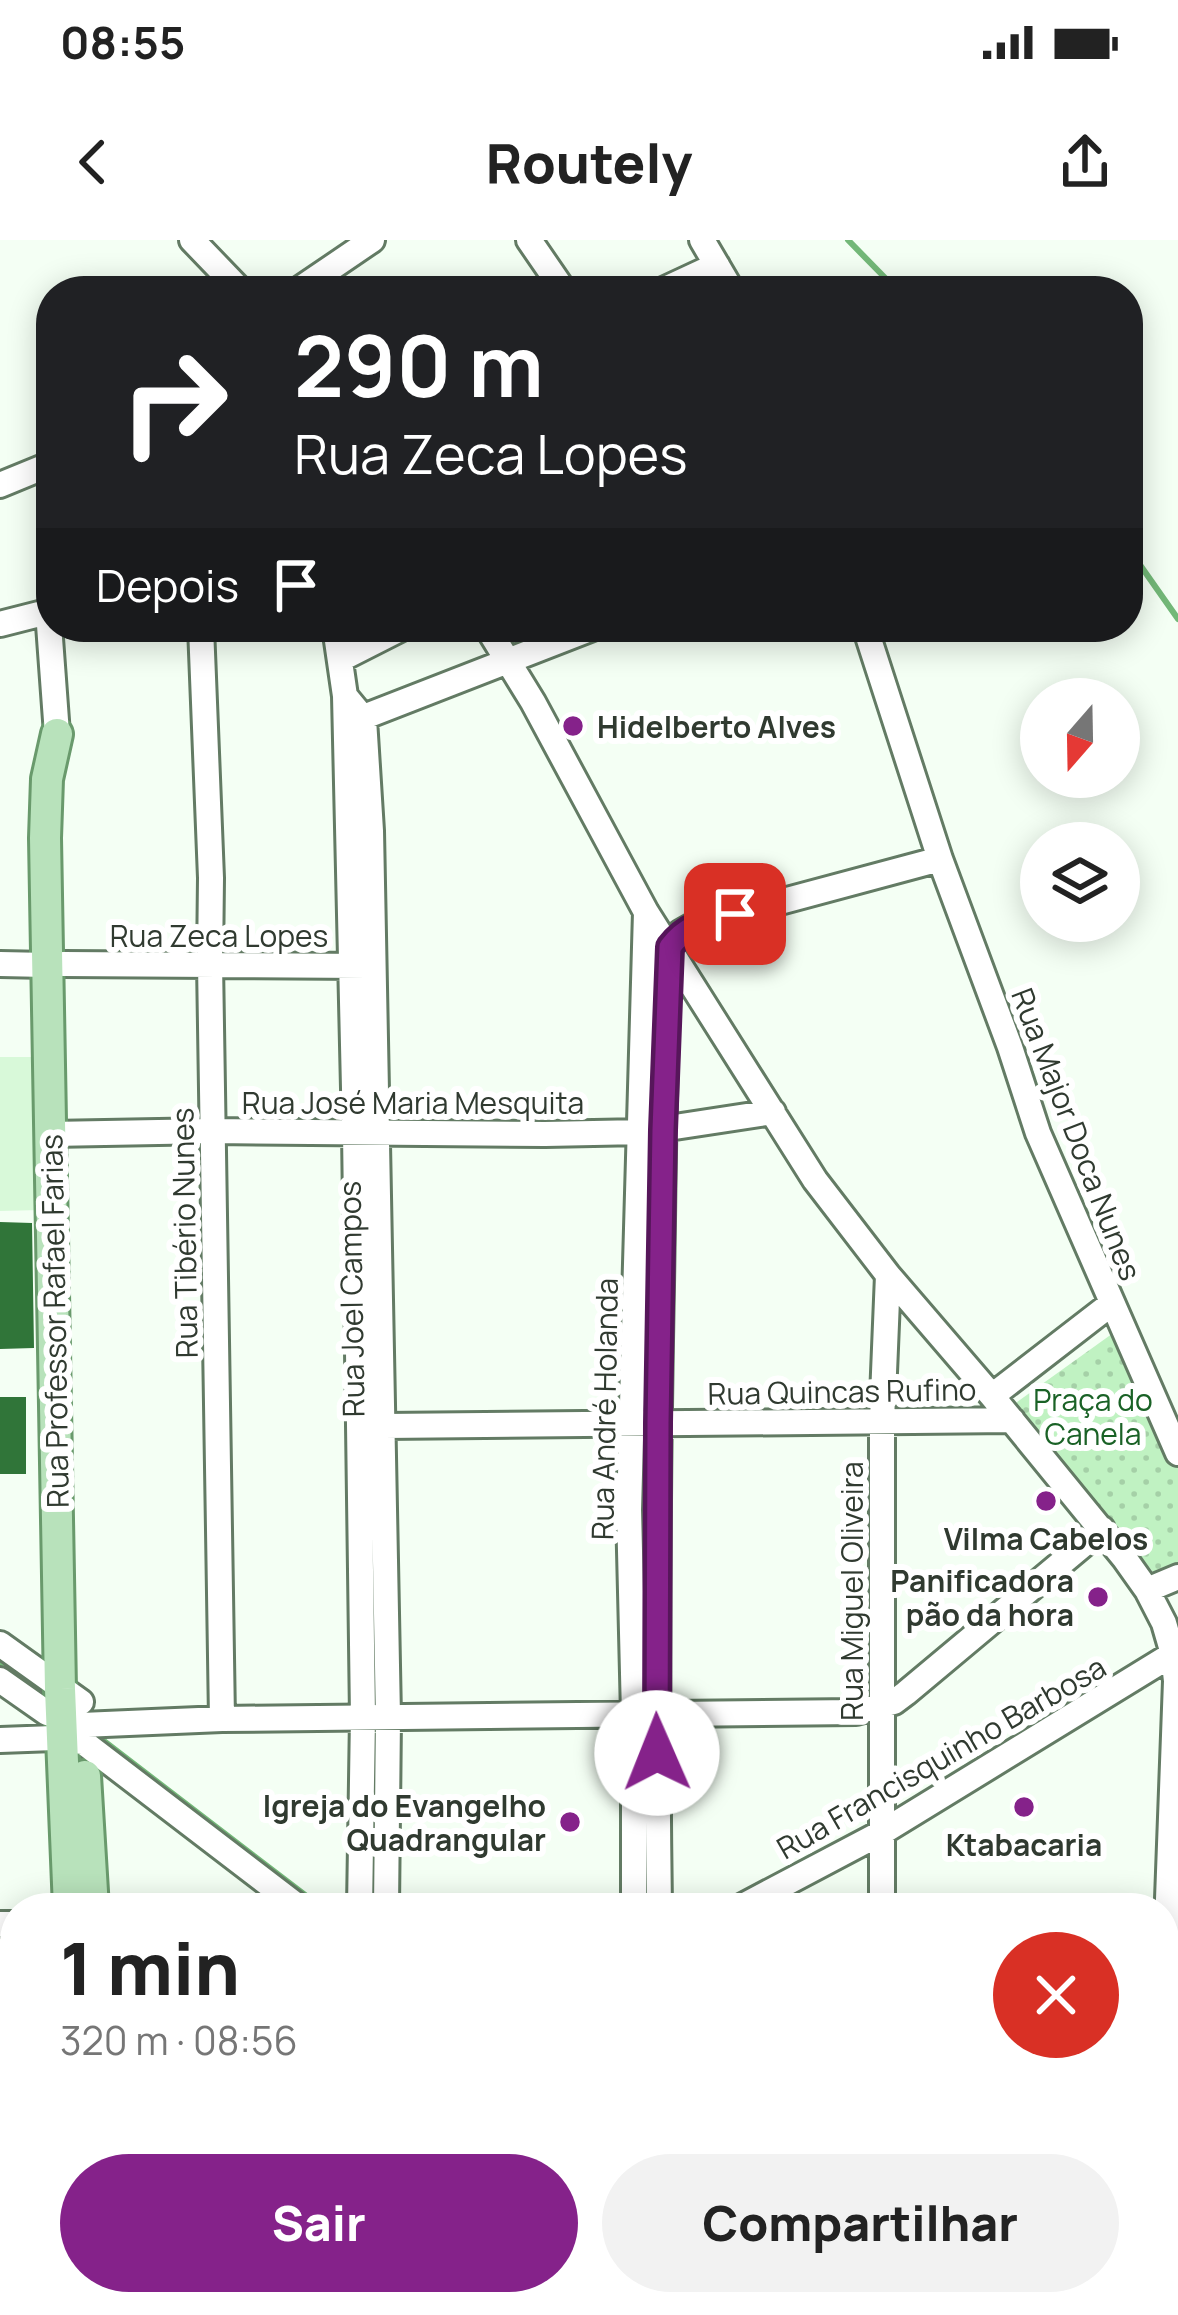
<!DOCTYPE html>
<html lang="pt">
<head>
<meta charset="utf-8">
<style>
	:root { --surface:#fff; --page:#f2f2f2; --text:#222; --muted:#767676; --accent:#85228a }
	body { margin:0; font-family:Manrope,sans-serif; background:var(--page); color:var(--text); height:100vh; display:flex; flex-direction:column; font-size:45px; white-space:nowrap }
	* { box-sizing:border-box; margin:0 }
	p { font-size:39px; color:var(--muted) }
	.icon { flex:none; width:66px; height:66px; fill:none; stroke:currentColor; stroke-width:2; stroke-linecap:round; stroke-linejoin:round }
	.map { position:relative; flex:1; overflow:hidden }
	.details { position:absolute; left:0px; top:1653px; width:1179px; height:423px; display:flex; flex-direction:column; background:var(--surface); border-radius:48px 48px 0 0; box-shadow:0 6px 30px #0003 }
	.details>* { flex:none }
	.guide { position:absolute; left:36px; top:36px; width:1107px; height:366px; border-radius:48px; box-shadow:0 6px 30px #0003; background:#202124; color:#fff; overflow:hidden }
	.needle { width:78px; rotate:200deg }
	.buttons { position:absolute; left:1020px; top:438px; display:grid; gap:24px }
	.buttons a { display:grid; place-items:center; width:120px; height:120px; border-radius:50%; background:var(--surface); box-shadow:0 6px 30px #0003; font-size:60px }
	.pin { position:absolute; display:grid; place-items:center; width:102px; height:102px; color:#fff; margin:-51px; border-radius:24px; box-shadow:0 6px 18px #0006 }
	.me { position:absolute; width:132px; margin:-66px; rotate:359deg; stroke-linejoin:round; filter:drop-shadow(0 0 9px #0008) }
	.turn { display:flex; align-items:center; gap:42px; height:252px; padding:0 60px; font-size:54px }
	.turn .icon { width:156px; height:156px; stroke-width:2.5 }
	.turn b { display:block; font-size:84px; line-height:102px }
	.then { display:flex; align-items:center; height:114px; padding:0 60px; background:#0003; gap:24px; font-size:45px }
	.round { display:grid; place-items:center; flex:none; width:126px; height:126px; border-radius:63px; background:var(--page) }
	.overview { display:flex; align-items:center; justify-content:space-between; height:204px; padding:0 60px }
	h1 { font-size:72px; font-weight:800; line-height:90px }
	.button { display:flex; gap:24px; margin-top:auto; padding:24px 60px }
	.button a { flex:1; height:138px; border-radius:72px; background:var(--accent); color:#fff; font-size:48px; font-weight:800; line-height:138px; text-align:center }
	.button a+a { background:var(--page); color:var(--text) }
	.status { display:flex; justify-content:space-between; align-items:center; height:84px; padding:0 60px; background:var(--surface); direction:ltr }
	.status svg { height:33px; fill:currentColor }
	header { display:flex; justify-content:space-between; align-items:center; height:156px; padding:0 60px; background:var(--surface); font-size:54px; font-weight:800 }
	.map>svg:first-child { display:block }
</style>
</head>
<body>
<div class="status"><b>08:55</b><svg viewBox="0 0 49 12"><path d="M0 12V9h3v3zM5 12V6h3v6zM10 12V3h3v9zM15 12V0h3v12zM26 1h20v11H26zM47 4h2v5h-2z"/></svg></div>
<header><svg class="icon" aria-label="back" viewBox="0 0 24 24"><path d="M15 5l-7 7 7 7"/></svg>Routely<svg class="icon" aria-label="share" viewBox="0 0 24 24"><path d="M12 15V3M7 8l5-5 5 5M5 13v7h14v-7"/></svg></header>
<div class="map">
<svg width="1178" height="2075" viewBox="0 0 1178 2075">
	<defs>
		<pattern id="park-dots" width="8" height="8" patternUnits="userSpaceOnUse" patternTransform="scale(3)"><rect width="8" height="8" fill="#c0f2c2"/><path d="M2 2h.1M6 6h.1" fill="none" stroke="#a5d0a7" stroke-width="1.8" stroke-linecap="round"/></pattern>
	</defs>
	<rect width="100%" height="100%" fill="#f4fff4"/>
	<!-- built -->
	<path fill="#d8f9d9" d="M0,817H35L40,970L0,971Z"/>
	<!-- park -->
	<path fill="url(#park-dots)" d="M1116,1091L1178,1227V1325L1154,1333L1013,1165Z"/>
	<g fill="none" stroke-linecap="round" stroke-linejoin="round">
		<!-- stream -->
		<path stroke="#73b878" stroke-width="6" d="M848,0L896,49L901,51
			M985,51L1005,43L1058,39L1062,51
			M1128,302L1138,322L1178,379
			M0,1422L46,1457
			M96,1495L322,1668
			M368,2075V2061"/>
	</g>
	<!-- building -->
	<path fill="#307539" d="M0,982L32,983L34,1108L0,1109Z
		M0,1157H26V1234H0Z
		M15,2045V2061H53V2075H0V2050Z"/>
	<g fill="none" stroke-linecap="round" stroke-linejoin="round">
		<!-- minor casing -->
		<g stroke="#637b64" stroke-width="30">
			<path id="minor" d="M192,0L241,51
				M529,0L564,51
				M702,0L732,51
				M297,51L372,0
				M661,51L717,25
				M0,245L51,224
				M48,371L57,494
				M0,384L51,371
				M201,387L211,638L210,723L222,1479
				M335,387L345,456L355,892L363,1477L360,1668
				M487,387L533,462L646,672L815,940L888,1035L992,1156L1125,1319L1147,1350L1164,1383L1173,1414L1176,1441L1164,1768
				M865,387L940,619L1010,807L1038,893L1178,1213
				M341,419L404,387
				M345,456L364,479L371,591L388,1477L386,1668
				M351,482L595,387
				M0,724L47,725
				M63,724L367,726
				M51,894L212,891L545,894L642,892L773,872
				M992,1156L1111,1064
				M384,1186L1012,1180
				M1147,1350L1178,1337
				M0,1404L81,1462
				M0,1440L47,1473L82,1485L222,1479L856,1472L894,1462L906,1453L1102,1289
				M0,1500L54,1498L83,1502L300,1668
				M634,1668V1474L629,1270L646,672
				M659,1668C656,1460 657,1253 661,1045C663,932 663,819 670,707L680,693L694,685L940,619
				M739,1668L881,1593L1173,1414
				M882,1668V1181L888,1035
				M0,1684H15
				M0,1859H15
				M0,1879H15
				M888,2061V2075
				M1025,2061L1031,2075
				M355,2075L356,2061
				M388,2075V2061
				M627,2075V2061
				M659,2075V2061
				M1097,2075L1101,2061"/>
		</g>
		<!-- major casing -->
		<g stroke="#699a6c" stroke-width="36">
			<path id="major" d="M57,494L47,539L45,598L60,1449L69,1668
				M85,1536L93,1668
				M73,2061V2075
				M97,2061L98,2075"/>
		</g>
		<!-- minor -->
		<use href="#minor" stroke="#fff" stroke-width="24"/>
		<!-- major -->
		<use href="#major" stroke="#b8e2bb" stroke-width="30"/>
	</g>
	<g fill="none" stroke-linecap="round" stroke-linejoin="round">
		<!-- route casing -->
		<g stroke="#56165a" stroke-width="30">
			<path id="route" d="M657,1513L658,1183L663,890L670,707C687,684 708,681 735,674"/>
		</g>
		<!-- route -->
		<use href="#route" stroke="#85228a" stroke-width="21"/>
	</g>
	<!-- markers -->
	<g fill="#85228a" stroke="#fff" stroke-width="4.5">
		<circle cx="573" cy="486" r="12"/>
		<circle cx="1046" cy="1261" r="12"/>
		<circle cx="1098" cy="1357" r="12"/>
		<circle cx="1024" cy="1567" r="12"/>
		<circle cx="570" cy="1582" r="12"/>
	</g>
	<g text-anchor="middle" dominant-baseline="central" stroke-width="12" stroke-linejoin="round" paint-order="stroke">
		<!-- poi labels -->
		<g font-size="30" font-weight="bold" fill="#303a30" stroke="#fff">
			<text x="597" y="486" text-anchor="start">Hidelberto Alves</text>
			<text x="1046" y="1298">Vilma Cabelos</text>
			<text x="1074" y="1340" text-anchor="end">Panificadora<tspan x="1074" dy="34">pão da hora</tspan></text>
			<text x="546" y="1565" text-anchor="end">Igreja do Evangelho<tspan x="546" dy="34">Quadrangular</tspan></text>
			<text x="1024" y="1604">Ktabacaria</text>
		</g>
		<!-- street labels -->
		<g font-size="30" fill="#303a30" stroke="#fff">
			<text x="219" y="695">Rua Zeca Lopes</text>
			<text x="413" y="862">Rua José Maria Mesquita</text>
			<text transform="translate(1077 894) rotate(69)">Rua Major Doca Nunes</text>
			<text transform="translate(184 993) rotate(-91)">Rua Tibério Nunes</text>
			<text transform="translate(351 1059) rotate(-91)">Rua Joel Campos</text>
			<text transform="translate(54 1081) rotate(-91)">Rua Professor Rafael Farias</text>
			<text transform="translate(842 1151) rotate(-1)">Rua Quincas Rufino</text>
			<text transform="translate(604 1169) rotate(-89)">Rua André Holanda</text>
			<text transform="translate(851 1351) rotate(-90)">Rua Miguel Oliveira</text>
			<text transform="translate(941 1517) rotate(-30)">Rua Francisquinho Barbosa</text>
		</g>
		<!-- park labels -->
		<g font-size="30" fill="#1a6226" stroke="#fff">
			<text x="1093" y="1159">Praça do<tspan x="1093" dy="34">Canela</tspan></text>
		</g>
	</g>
</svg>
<div class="buttons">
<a><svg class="needle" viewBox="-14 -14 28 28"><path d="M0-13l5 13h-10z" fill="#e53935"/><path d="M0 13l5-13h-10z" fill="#767676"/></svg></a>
<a><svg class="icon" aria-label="layers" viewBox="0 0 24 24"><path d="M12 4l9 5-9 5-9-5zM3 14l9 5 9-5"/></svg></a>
</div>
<div class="pin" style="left:735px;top:674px;background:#d93025"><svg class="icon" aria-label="arrive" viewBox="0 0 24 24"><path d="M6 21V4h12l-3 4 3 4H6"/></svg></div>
<svg class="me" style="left:657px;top:1513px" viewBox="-20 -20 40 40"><circle r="19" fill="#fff"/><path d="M0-13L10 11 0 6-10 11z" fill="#85228a"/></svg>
<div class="guide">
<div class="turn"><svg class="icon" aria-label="right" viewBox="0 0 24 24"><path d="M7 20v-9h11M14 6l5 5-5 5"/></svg><div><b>290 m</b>Rua Zeca Lopes</div></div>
<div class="then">Depois<svg class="icon" aria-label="arrive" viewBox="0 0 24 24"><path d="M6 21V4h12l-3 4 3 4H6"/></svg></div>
</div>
<section class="details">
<div class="overview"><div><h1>1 min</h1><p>320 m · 08:56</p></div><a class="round" style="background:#d93025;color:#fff"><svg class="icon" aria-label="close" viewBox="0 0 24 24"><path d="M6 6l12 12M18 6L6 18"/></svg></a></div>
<div class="button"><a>Sair</a><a>Compartilhar</a></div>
</section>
</div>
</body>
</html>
